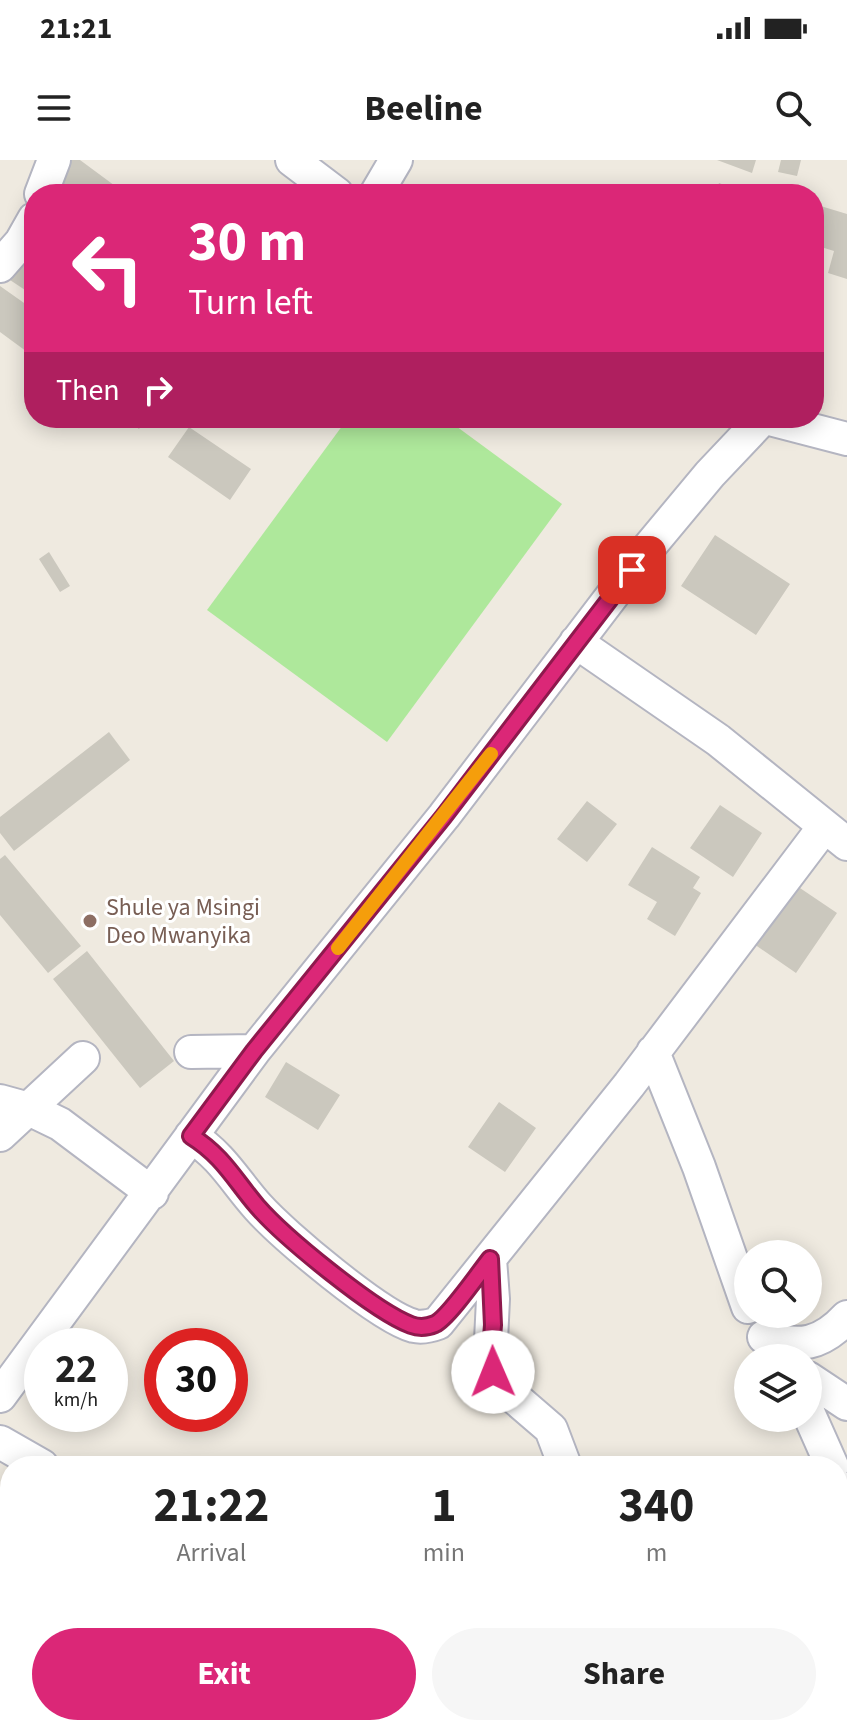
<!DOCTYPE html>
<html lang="en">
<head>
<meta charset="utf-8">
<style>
	:root { --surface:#fff; --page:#f6f6f6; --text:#222; --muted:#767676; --accent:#db2777 }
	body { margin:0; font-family:"Source Sans 3",sans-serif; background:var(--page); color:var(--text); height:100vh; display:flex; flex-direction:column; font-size:30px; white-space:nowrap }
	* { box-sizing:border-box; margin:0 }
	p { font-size:26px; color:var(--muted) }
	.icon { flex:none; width:44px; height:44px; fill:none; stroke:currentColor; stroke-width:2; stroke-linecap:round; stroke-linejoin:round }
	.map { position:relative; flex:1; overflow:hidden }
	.drawer { position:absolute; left:0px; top:1296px; width:848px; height:280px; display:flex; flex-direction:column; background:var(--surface); border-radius:32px 32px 0 0; box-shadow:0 4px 20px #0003 }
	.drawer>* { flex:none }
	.banner { position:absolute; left:24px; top:24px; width:800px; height:244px; border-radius:32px; box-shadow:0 4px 20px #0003; background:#db2777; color:#fff; overflow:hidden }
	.buttons { position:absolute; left:734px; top:1080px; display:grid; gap:16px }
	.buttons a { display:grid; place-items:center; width:88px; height:88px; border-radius:50%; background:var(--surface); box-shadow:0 4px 20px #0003; font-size:40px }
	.speed { position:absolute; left:24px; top:1168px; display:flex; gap:16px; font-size:40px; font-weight:700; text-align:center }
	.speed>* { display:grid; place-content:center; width:104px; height:104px; border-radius:50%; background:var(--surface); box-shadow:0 4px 20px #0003; line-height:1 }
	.speed small { font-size:20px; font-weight:400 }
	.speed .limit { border:12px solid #d22; background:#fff; color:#111 }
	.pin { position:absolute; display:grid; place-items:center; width:68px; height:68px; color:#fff; margin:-34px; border-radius:16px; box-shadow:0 4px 12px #0006 }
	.me { position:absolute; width:88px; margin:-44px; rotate:359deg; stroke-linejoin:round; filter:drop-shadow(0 0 6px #0008) }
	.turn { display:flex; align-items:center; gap:28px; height:168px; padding:0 32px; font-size:36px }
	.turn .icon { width:104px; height:104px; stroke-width:2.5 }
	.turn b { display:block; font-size:56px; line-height:68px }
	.then { display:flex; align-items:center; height:76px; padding:0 32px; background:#0003; gap:16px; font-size:30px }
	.eta { display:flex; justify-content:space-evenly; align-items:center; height:136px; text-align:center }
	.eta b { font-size:48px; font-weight:700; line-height:56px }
	.cta { display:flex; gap:16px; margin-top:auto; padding:16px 32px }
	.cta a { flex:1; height:92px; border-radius:48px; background:var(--accent); color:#fff; font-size:32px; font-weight:700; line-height:92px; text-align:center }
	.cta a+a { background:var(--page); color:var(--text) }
	.status { display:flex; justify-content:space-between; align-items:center; height:56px; padding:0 40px; background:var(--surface); direction:ltr }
	.status svg { height:22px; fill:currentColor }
	header { display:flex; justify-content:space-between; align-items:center; height:104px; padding:0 32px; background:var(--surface); font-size:36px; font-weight:700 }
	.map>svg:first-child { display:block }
</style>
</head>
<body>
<div class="status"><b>21:21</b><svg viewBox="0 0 49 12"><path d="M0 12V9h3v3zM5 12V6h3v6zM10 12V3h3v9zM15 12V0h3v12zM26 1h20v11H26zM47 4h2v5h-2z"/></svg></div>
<header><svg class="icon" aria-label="menu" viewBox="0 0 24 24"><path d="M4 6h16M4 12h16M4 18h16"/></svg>Beeline<svg class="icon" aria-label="search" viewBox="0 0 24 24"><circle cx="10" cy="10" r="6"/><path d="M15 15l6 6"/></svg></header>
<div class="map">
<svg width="847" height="1576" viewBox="0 0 847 1576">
	<rect width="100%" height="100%" fill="#efeae0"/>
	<!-- green -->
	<path fill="#aee89b" d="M348,258H445L562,344L387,582L207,450Z"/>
	<!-- building -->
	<path fill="#cbc8be" d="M67,0H80L126,34H64L50,23Z
		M717,0H756L752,13Z
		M781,0H801L797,16L778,12Z
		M719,23L748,34H715Z
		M814,44L847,54V119L828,113L834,91L821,87L817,101L814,100Z
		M34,78V136L7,118Z
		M0,126L34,150V197L0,172Z
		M125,258H147L139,269Z
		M189,267L251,309L230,340L168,297Z
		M715,375L790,424L756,475L681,426Z
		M49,392L70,426L60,432L39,399Z
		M109,572L130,600L14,691L0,673V657Z
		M587,641L617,664L587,702L557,679Z
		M720,645L762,673L733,717L690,688Z
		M652,687L700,717L693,728L701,733L675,776L647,759L657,742L628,725Z
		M5,695L81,786L48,813L0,755V699Z
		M794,724L837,753L796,813L754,784Z
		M87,791L174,901L140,928L53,819Z
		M286,902L340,935L318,970L265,937Z
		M499,942L536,968L505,1012L468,987Z
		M847,1406V1439L838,1431V1417Z"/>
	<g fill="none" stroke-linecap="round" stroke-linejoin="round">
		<!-- minor casing -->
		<g stroke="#b4b5c1" stroke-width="36">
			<path id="minor" d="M292,0L337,34
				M41,34L54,0
				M376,34L396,0
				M0,106L21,82L34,59
				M766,258L847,279
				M576,482L718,580L847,684
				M191,892L254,891
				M653,892L699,1007L748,1147
				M0,941L29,949L60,964L152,1033
				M0,975L83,898
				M191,976C223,997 234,1020 258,1047C283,1075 380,1157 414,1166C423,1168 430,1166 438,1163L629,925L824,667
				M490,1099L493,1139L490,1201L493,1212L507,1231L551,1269L565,1306
				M764,1177C800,1188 821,1185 847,1157
				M808,1218L847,1244
				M0,1236L254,891L444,656L650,386L710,314L763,258
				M808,1252L832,1306
				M0,1282L42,1306
				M838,1335L847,1329
				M838,1482L847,1495
				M397,1576L400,1566"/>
		</g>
		<!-- path -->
		<path stroke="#c9c9c9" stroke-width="4" stroke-dasharray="6 4" stroke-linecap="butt" d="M764,1576L772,1566"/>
		<!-- minor -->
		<use href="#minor" stroke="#fff" stroke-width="32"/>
	</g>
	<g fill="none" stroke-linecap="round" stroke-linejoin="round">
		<!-- route casing -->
		<g stroke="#8e194d" stroke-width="20">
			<path id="route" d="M493,1212L490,1201L493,1165L490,1099C479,1113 448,1158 435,1164C428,1167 419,1168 411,1165C374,1151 284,1077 257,1046C234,1019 223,996 191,976L254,891L444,656L632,410"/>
		</g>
		<!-- route -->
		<use href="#route" stroke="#db2777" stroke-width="14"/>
		<!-- slow -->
		<path stroke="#f59e0b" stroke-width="14" d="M338,788L491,594"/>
	</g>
	<!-- markers -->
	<circle fill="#8d6e63" stroke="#fff" stroke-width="3" cx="90" cy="761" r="8"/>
	<g text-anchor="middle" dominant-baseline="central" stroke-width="6" stroke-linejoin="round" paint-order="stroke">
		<!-- education labels -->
		<g font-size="24" fill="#785e54" stroke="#fff" text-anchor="start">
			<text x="106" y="747">Shule ya Msingi<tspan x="106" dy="28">Deo Mwanyika</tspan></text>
		</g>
	</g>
</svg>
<div class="buttons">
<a><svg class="icon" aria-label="search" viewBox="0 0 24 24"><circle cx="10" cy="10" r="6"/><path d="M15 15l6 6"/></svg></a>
<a><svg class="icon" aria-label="layers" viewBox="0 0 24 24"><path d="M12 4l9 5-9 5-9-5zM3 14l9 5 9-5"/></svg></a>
</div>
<div class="speed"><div>22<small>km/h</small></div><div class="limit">30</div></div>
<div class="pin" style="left:632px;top:410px;background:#d93025"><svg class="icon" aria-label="arrive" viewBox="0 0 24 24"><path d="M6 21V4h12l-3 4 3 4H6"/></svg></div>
<svg class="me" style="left:493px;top:1212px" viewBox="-20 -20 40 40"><circle r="19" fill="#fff"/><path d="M0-13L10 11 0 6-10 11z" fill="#db2777"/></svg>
<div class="banner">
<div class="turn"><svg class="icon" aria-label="left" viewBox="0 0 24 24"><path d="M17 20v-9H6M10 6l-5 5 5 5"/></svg><div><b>30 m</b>Turn left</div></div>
<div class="then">Then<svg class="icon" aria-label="right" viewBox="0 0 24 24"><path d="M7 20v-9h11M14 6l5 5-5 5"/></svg></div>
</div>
<section class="drawer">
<div class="eta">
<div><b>21:22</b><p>Arrival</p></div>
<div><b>1</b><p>min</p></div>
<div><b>340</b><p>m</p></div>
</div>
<div class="cta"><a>Exit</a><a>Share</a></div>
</section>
</div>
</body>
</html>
